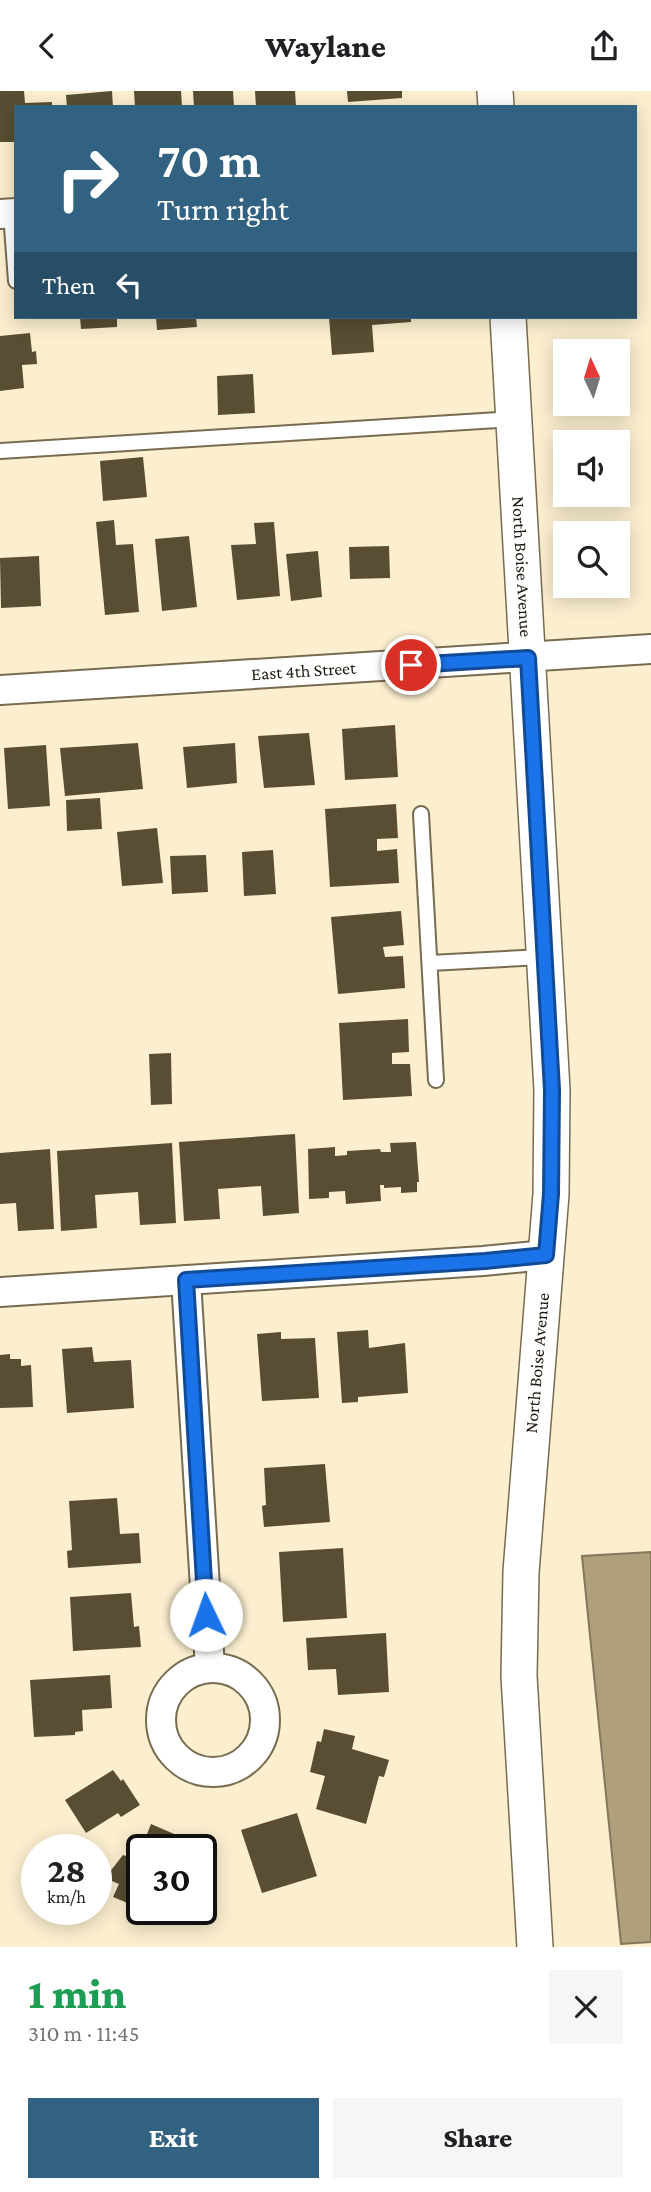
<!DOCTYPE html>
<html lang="en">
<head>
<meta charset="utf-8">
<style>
	:root { --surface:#fff; --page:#f6f6f6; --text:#202124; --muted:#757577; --accent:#326281 }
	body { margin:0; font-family:"Crimson Pro",serif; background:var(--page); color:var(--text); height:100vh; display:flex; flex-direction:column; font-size:26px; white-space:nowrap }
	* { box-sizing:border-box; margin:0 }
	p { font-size:23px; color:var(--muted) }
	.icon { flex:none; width:38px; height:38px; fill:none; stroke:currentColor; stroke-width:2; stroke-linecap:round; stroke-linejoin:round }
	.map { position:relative; height:1856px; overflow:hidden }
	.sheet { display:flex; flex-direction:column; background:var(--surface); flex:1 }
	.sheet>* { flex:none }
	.banner { position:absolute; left:14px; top:14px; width:623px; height:214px; border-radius:0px; box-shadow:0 4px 18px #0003; background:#326281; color:#fff; overflow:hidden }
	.needle { width:46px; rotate:356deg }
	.controls { position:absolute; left:553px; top:248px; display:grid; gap:14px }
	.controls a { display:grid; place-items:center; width:77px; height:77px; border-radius:0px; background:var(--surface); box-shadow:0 4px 18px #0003; font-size:35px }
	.speed { position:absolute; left:21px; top:1743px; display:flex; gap:14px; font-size:35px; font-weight:700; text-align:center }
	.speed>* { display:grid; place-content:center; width:91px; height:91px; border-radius:50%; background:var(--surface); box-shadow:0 4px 18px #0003; line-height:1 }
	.speed small { font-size:18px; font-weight:400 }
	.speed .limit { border:4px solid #111; border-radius:10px; background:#fff; color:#111 }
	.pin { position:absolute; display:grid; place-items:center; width:60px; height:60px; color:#fff; margin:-30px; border:4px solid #fff; border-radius:50%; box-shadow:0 2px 7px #0007 }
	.me { position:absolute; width:77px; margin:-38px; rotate:357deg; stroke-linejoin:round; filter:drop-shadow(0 0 5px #0008) }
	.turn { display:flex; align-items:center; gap:24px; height:147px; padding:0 28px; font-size:32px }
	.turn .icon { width:91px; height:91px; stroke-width:2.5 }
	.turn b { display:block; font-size:49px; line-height:60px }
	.then { display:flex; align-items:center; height:66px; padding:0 28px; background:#0003; gap:14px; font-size:26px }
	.round { display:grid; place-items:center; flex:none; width:74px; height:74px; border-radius:0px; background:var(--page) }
	.summary { display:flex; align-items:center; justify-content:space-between; height:119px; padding:0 28px }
	h1 { font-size:42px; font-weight:800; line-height:52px; color:#1e9e55 }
	.cta { display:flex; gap:14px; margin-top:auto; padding:14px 28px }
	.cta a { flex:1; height:80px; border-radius:0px; background:var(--accent); color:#fff; font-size:28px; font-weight:800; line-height:80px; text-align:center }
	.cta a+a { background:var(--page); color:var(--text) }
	header { display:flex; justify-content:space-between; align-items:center; height:91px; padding:0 28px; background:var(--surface); font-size:32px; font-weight:800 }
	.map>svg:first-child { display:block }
</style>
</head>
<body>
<header><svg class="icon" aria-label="back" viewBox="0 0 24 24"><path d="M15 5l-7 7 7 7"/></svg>Waylane<svg class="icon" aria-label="share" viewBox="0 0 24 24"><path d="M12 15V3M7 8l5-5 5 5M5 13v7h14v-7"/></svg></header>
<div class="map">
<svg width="651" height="1856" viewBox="0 0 651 1856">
	<rect width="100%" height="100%" fill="#fcefd0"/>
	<!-- water -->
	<path fill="#af9f7a" stroke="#84775a" stroke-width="2" d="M651,1461V1851L621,1853L582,1465Z"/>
	<!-- building -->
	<path fill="#594e33" d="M0,0H24L25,12L52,11V16H16V51H0Z
		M112,0L113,16H67L66,4Z
		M134,0H181L182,16H135Z
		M193,0H233L234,16H194Z
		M255,0H295L296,16H256Z
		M347,0H402V7L348,11Z
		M80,226H117V236L81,238Z
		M156,226H196L197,236L157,239Z
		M329,226H411V231L372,234L374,261L332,264Z
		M30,242L32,261L36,260L37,273L22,274L24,297L0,300V245Z
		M253,283L255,322L218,324L217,285Z
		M143,366L147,406L103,410L100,370Z
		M114,429L116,454L133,453L139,521L105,524L96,431Z
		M274,431L280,505L237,509L231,454L256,453L254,432Z
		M189,445L197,516L162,520L155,448Z
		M389,455L390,487L350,488L349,456Z
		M318,460L322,506L291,510L286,463Z
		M39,465L41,515L1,517L0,467Z
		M395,634L398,686L345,689L342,638Z
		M309,642L315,694L264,697L258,645Z
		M138,652L143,698L65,705L60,657Z
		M235,652L237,692L187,697L183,656Z
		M46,654L50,715L8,718L4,657Z
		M100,707L102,738L67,740L66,709Z
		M396,713L398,747L377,748V760L397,758L399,792L330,796L325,718Z
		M157,737L163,792L122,795L117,741Z
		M273,759L276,803L244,805L242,761Z
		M206,764L208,801L172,803L170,765Z
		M401,820L404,854L383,856L385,866L403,865L405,897L338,903L331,826Z
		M408,928L409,961L392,962V973H410L412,1005L343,1009L339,932Z
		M171,962L172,1013L151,1014L149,963Z
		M295,1043L299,1122L263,1125L261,1095L218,1098L220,1128L184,1130L179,1051Z
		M416,1051L419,1091H417V1101L401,1102V1096L384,1097V1094H380L381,1110L346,1113L345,1100L329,1101V1107L309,1108L308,1058L335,1056V1065L347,1064V1060L380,1058L381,1061H391L390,1052Z
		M172,1052L176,1132L140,1134L138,1101L95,1104L97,1137L61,1140L57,1060Z
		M50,1058L54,1138L18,1140L16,1112L0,1113V1062Z
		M368,1239L369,1257L405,1252L408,1302L358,1306V1311L342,1312L337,1241Z
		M281,1241V1248L315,1247L319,1307L262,1310L257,1243Z
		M92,1256L94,1271L131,1269L134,1317L67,1322L62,1258Z
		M10,1263V1268H21V1275L31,1274L33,1316L0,1317V1264Z
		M325,1373L330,1431L264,1436L262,1415L266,1414L264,1377Z
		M117,1407L120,1443L139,1442L141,1472L68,1477L67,1460L72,1459L69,1410Z
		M343,1457L347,1527L283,1531L279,1461Z
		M131,1502L134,1536L139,1535L141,1556L73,1560L70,1506Z
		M386,1542L389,1601L338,1604L336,1578L308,1579L306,1547Z
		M110,1584L112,1617L82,1619L83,1640L75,1641V1644L34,1646L30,1589Z
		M324,1638L355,1645L352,1658L389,1669L384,1686L379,1685L366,1733L316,1718L325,1685L310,1681L317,1650L321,1651Z
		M113,1679L121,1690L123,1688L140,1714L121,1726L118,1722L86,1742L65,1709Z
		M297,1722L317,1785L262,1802L241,1739Z
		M151,1733L188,1749L185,1759H142V1818L113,1806L119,1793L105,1787L123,1764L129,1766L138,1745L145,1748Z
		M142,1818H171L166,1829Z"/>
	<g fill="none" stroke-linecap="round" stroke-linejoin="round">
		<!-- service casing -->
		<g stroke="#786c50" stroke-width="18">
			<path id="service" d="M11,122L16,190
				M0,360L514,328
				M421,723L436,989
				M430,872L543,866"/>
		</g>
		<!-- minor casing -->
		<g stroke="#786c50" stroke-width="32">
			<g id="minor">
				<path d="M0,123L16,122"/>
				<path id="s1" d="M0,599L651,558"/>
				<path d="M186,1189L210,1577"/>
				<path d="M0,1201L483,1170L546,1164"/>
				<circle cx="213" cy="1629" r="52"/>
			</g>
		</g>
		<!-- tertiary casing -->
		<g stroke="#786c50" stroke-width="38">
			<g id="tertiary">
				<path d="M495,0L496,16"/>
				<path id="s2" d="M508,226L552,999L551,1103L521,1481L519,1585L535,1856"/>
			</g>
		</g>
		<!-- service -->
		<use href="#service" stroke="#fff" stroke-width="14"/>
		<!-- minor -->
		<use href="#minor" stroke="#fff" stroke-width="28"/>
		<!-- tertiary -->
		<use href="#tertiary" stroke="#fff" stroke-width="35"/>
	</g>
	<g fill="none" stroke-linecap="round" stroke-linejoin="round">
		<!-- route casing -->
		<g stroke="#114b97" stroke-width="18">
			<path id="route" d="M206,1524L186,1189L485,1170L546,1164L551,1103L552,999L528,567L411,574"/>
		</g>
		<!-- route -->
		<use href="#route" stroke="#1a73e8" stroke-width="12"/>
	</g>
	<g text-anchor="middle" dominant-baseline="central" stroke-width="7" stroke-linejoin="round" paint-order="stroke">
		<!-- street labels -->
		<g font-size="18" fill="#201b10" stroke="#fff">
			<text stroke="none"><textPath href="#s2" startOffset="250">North Boise Avenue</textPath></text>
			<text stroke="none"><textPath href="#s1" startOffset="304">East 4th Street</textPath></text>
			<text transform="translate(537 1272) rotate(-85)">North Boise Avenue</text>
		</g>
	</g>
</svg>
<div class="controls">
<a><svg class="needle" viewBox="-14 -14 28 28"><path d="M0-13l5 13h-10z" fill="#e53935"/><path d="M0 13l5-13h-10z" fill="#757577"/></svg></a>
<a><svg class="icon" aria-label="sound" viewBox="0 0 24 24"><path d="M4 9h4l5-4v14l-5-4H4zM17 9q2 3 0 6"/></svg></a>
<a><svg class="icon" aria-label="search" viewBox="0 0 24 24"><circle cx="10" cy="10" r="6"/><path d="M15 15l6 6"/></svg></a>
</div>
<div class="speed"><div>28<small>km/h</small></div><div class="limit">30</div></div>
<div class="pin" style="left:411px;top:574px;background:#d93025"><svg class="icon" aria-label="arrive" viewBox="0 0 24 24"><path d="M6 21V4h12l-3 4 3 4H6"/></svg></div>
<svg class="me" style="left:206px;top:1524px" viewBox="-20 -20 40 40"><circle r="19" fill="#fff"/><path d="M0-13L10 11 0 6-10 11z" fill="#1a73e8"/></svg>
<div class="banner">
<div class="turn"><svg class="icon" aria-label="right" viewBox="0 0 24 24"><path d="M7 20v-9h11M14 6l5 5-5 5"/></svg><div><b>70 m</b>Turn right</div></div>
<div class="then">Then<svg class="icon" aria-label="left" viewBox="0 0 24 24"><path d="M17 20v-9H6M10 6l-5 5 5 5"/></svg></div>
</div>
</div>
<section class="sheet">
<div class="summary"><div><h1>1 min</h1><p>310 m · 11:45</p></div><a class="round"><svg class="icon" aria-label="close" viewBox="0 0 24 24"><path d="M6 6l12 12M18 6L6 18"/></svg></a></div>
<div class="cta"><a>Exit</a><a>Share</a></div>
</section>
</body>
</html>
